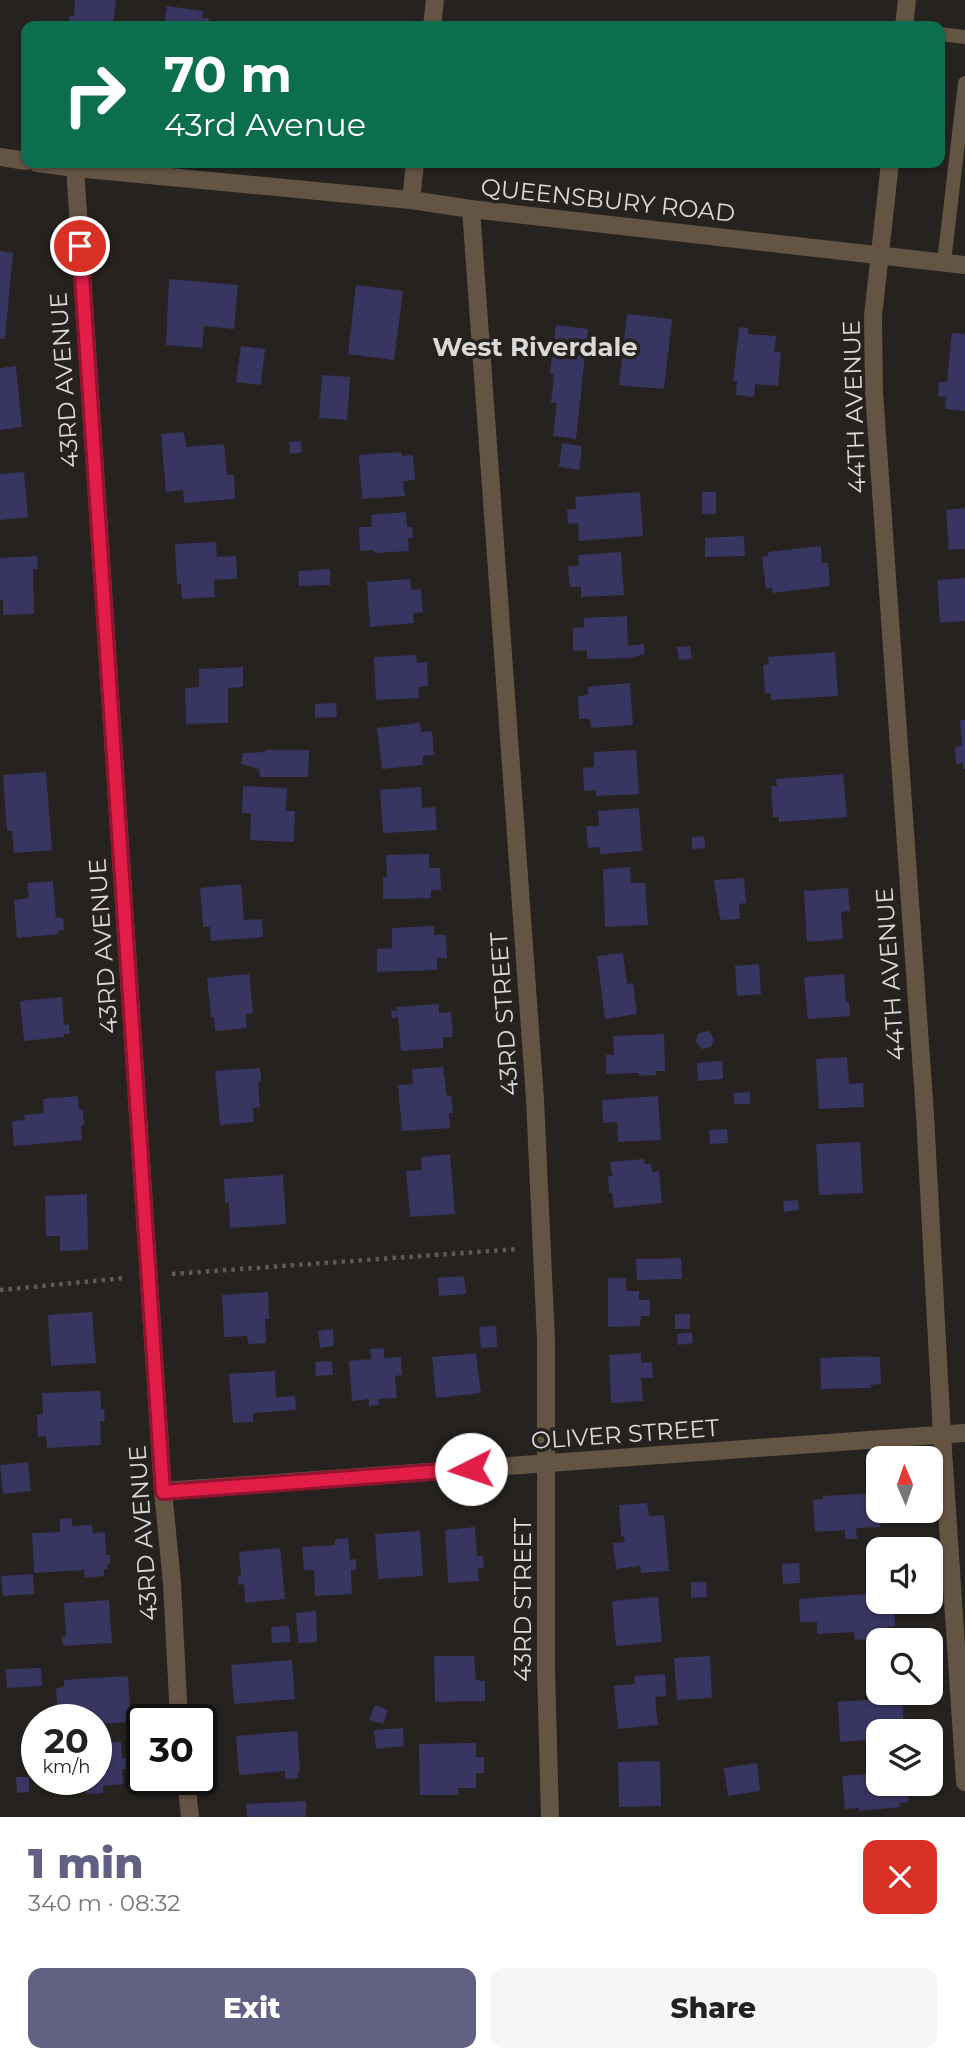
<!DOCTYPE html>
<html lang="en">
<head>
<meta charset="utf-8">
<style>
	:root { --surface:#fff; --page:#f6f6f6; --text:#222; --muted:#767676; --accent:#636183 }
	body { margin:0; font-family:Montserrat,sans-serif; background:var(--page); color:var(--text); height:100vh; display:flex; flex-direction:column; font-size:26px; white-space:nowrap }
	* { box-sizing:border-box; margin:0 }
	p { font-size:23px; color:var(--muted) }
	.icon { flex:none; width:38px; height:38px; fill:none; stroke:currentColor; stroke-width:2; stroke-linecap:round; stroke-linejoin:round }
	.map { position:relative; height:1817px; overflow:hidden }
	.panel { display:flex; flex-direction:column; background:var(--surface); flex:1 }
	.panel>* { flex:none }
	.banner { position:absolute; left:21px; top:21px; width:924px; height:147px; border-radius:14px; box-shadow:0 2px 5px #0004; background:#0b6e4f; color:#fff; overflow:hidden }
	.needle { width:46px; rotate:358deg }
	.buttons { position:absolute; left:866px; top:1446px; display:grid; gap:14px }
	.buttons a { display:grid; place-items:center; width:77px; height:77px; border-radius:14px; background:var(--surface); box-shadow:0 2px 5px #0004; font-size:35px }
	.speed { position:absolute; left:21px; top:1704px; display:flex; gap:14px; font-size:35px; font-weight:700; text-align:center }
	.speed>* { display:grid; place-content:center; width:91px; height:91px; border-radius:50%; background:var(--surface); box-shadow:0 2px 5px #0004; line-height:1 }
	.speed small { font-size:18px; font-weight:400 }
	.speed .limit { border:4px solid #111; border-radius:10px; background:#fff; color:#111 }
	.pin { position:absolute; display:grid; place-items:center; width:60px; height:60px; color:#fff; margin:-30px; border:4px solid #fff; border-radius:50%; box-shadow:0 2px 7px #0007 }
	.me { position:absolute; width:77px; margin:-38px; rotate:266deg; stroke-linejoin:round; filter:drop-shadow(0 0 5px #0008) }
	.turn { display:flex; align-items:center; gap:24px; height:147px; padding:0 28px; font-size:32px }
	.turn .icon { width:91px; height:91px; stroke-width:2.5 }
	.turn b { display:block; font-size:49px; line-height:60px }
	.round { display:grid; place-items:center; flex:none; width:74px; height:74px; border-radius:14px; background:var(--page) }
	.summary { display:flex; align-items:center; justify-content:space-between; height:119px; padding:0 28px }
	h1 { font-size:42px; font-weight:800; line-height:52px; color:var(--accent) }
	.primary-button { display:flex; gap:14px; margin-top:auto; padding:14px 28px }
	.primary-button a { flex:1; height:80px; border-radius:14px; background:var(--accent); color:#fff; font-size:28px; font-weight:800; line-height:80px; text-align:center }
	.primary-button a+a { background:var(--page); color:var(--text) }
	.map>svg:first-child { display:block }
</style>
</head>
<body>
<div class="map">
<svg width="965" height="1817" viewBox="0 0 965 1817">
	<rect width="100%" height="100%" fill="#25221f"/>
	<!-- building -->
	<path fill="#393561" d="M75,0H116L113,26H69L70,16H74Z
		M167,6L203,11L202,18H209L208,26H164Z
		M0,251L13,253L5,339H0Z
		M169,279L238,285L234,329L204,326L202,348L166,345Z
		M356,285L403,291L394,360L348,354Z
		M627,314L672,319L664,389L619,385Z
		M556,325L588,329L576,439L553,436L557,403H551L554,375L550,374Z
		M739,327L748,328V334L776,336L774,352H781L778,386L755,384L754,397L736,395L737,381H733Z
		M952,333L965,334V411L945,409L946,397L938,396L939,382H947Z
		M241,346L265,349L261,385L236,382Z
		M16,366L22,427L0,430V368Z
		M322,375L350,377L347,420L319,418Z
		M184,432L186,447L224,444L227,475H234L235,499L184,503L183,490L166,492L161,434Z
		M301,441L302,452L290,454L289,442Z
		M562,443L582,446L579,470L559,467Z
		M401,452L402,456L413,455L415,480L403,481L405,496L362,499L359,455Z
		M24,472L28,517L0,520V474Z
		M640,492L643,536L579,541L578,523L568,524L567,510L576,509L575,497Z
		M702,492H716V514H702Z
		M965,508V549L949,550L946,510Z
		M406,512L407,527H412L413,538H408L409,551L375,553L374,550L360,551L359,527H372L371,515Z
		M744,536L745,556L705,557V538Z
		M216,542L217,557L236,556L237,579L214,580L215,597L182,599L181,584H177L175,544Z
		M821,546L822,563H828L830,586L773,593L772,588L766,589L762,557L768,556V552Z
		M621,552L624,595L581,597V587H570L568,566H579L578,555Z
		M37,556L38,569H33L34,614L3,615V600H0V558Z
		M330,569V585L299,586L298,571Z
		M965,578V621L940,623L937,580Z
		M410,579L411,590L421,589L423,612L413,613L414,623L370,627L367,582Z
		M627,616L628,646L644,644L645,654L629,658L587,659V650L573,651V628L584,627V618Z
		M690,646L692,659L679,660L677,647Z
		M835,652L838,696L771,700L770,693H765L763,665L769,664L768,657Z
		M416,655L417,663L427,662L428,686L418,687L419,698L376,700L374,657Z
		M243,667V687L228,688V723L186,724L185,688L199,687V669Z
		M630,683L633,725L591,728L590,719H579L578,696L588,695V687Z
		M336,703L337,717L315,718V704Z
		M960,720H965V769H963V763L956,764L955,747L962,746Z
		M420,723L421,732L432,731L434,755L423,756V765L382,769L377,728Z
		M265,750H309L308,777H260L259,769L241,764L243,753L265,752Z
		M636,750L639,794L596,796V790L584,791L583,768L594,767V752Z
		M46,772L52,850L14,853L12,831H7L3,775Z
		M843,774L847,817L779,822V817H773L771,786H777L776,779Z
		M243,786L287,788L286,811H295L294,842L250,840L251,813H242Z
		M421,787L422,808L435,807L437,830L383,833L380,790Z
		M639,808L642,851L600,854V847L588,848L586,826H599L598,811Z
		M704,836L705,848L692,849V837Z
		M429,854V868H440L441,890H431V898L383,899V877H387L386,855Z
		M630,867L631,883H645L648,925L605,927L603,869Z
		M744,878L746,903L739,904L740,919L720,920L714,880Z
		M53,881L56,918H63L64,930L58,931V934L17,938L14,900L29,898L27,883Z
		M241,884L244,920L262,919L263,937L211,941L210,927H203L200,888Z
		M848,888L850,911L841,912L843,939L807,942L804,891Z
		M434,926V935H446L447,958H437V970L377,972V949L392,948V928Z
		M623,953L627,984L633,983L637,1014L605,1019L597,956Z
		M759,964L761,994L737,996L735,966Z
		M249,974L253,1013L246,1014L247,1028L215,1031L214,1017H211L207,978Z
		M844,974L846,1002H849L850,1016L808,1019L804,977Z
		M62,997L64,1025L69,1024L70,1034H64V1037L24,1041L20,1001Z
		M439,1004V1013L451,1012L453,1037H443V1048L401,1051L398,1017L392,1018L391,1011H397L396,1007Z
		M709,1031L714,1039L711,1047L702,1049L695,1041L699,1033Z
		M664,1034L665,1071H656V1075L639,1076V1073L606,1074V1055H614L613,1036Z
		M847,1057L849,1084L863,1083L864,1107L819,1109L816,1059Z
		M722,1061L723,1079L698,1081L697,1063Z
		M443,1067L447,1096H451L453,1113H449L450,1128L402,1131L398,1085L413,1084L412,1069Z
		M260,1068L261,1080L258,1083L260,1107L253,1108L254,1122L220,1125L215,1071Z
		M750,1092V1104H734V1093Z
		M78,1096L79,1110H83L84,1125L81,1126L82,1140L14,1146L12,1121L25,1120L24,1115L44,1113L43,1099Z
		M658,1096L661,1140L618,1142L617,1122L603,1123L602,1100Z
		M727,1129L728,1143L710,1144L709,1130Z
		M860,1142L863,1193L819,1195L816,1144Z
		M450,1154L455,1214L410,1217L406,1171L422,1170L421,1157Z
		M644,1159L645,1164H651L652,1172L659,1171L662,1203L614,1208L612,1193H609L608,1176H612L610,1162Z
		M283,1175L286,1224L230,1228L229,1202L225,1203L224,1179Z
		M87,1194L88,1250L60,1251V1236H46L45,1196Z
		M798,1200L799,1210L784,1212L783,1201Z
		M681,1258L682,1279L637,1280L636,1259Z
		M464,1276L466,1294L439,1296L438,1278Z
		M608,1278H626V1291H639V1300H650V1316H641L640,1326L608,1327Z
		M268,1292L269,1319H265L266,1343L248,1344L247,1336L224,1337L222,1295Z
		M92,1312L96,1363L51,1366L48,1315Z
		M675,1314H690V1329H675Z
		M496,1326L497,1347L481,1348L479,1327Z
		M333,1329L334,1346L320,1348L318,1331Z
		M692,1332L693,1343L678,1345L677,1334Z
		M384,1348V1358L401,1357L402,1375L395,1376L397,1398L378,1399L379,1405L369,1406V1399L352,1401L349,1361L371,1359L370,1349Z
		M476,1353L481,1393L436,1398L432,1357Z
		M641,1353V1363L652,1362L653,1378H641L643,1401L611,1403L609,1355Z
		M870,1356V1357H880L881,1384L871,1385V1388L821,1389L820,1358Z
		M332,1361L333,1375L316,1376L315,1362Z
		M275,1371L276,1397L295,1396L296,1410L253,1413V1422L233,1423L229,1374Z
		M100,1391L101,1409H104L105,1421H100L101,1445L47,1448L46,1436L38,1437L37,1415L43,1414L42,1393Z
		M28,1462L31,1491L3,1494L0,1465Z
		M878,1493V1510H888V1523L880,1524V1527L856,1528L857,1539H845V1530L815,1532L813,1500L823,1499V1496Z
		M647,1503L649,1516L664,1515L669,1571L641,1573L640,1566L616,1569L613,1543L625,1542L624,1537L621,1535L619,1505Z
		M72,1518V1526L92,1525L93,1533L105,1532L106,1555H110V1564H107V1569H104V1576L85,1578L84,1570L34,1573L32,1533L60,1532V1519Z
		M475,1527L477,1556H483L484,1568H478L479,1581L448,1583L445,1530Z
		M420,1531L423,1576L378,1579L375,1534Z
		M348,1538L350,1560L356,1559V1570H351L352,1594L315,1596L314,1570H304L302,1547L335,1545V1539Z
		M280,1548L285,1599L245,1603L244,1584L238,1585V1576L241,1575L239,1552Z
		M799,1563L800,1583L783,1584L782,1564Z
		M33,1574L34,1594L3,1596L1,1576Z
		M691,1582H706L707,1597L691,1598Z
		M878,1593V1601H894L895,1626L887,1627L888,1631H872V1639L855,1640L854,1632L817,1634V1622H800L799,1599Z
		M658,1597L662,1642L616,1646L612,1601Z
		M109,1600L112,1643L63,1646L62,1637L66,1636L64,1603Z
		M316,1611L317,1642L298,1643L296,1613Z
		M289,1626L290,1642L272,1643L271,1627Z
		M434,1656H474L476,1680L485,1681V1701L435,1702Z
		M710,1656L712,1698L677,1700L674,1658Z
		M292,1660L295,1699L234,1704L231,1665Z
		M41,1668L42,1686L7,1688L6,1669Z
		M665,1674L666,1696L655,1697L658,1725L618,1729L614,1686L635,1684L634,1676Z
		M128,1676L131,1722L96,1724V1720H58L56,1688L64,1687V1680Z
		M902,1697L904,1731H878V1739L840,1742L838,1702Z
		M375,1705L388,1710L383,1724L369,1720Z
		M403,1728L404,1746L376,1749L374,1730Z
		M297,1731L300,1771H298V1778L285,1779V1771L239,1775L236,1736Z
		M121,1742L122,1758H126L127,1769H122L123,1784L103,1786V1793L86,1794V1788L48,1790V1780H96V1743Z
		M476,1743V1757H484V1773H476V1788H458V1795H420L419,1744Z
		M660,1761L661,1806L619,1807L618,1762Z
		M757,1763L760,1791L728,1796L724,1768Z
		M878,1773V1783H907L909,1802L899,1803L900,1807L859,1811L858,1808L845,1809L842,1776Z
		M16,1777H29V1792L17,1793Z
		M306,1801V1817H247L246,1804Z"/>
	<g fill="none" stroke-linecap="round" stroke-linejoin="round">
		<!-- path -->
		<path stroke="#5d5a57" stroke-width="4.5" stroke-dasharray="3.5 5" stroke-linecap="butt" d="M172,1274L519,1249
			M0,1290L125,1278"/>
		<!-- service -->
		<path stroke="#645443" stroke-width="14" d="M940,34L965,37
			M944,262L965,83"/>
		<!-- minor -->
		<path stroke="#645443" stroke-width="18" d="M432,26L435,0
			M904,26L907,0
			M890,163L873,316L874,392L925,1115L942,1435L965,1782
			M75,168L163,1491L172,1583L179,1720
			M411,200L415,163
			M471,209L535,1099L546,1340V1670L550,1817
			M163,1491L965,1433
			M186,1780L190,1817"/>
		<!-- tertiary -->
		<path stroke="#645443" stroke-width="18" d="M0,157L26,161
			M37,163L75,168L411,200L471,209L965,265"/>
	</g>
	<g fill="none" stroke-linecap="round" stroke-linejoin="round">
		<!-- route casing -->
		<g stroke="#92132f" stroke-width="18">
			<path id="route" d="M80,246L163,1492L471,1469"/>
		</g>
		<!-- route -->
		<use href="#route" stroke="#e11d48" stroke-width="12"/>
	</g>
	<g text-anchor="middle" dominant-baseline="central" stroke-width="7" stroke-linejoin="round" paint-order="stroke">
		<!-- street labels -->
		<g font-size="24" fill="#dcdad8" stroke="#25221f">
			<text transform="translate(608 200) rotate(6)">QUEENSBURY ROAD</text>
			<text transform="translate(64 380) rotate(-94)">43RD AVENUE</text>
			<text transform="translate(854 407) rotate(-92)">44TH AVENUE</text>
			<text transform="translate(103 946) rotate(-94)">43RD AVENUE</text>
			<text transform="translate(890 974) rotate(-94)">44TH AVENUE</text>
			<text transform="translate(504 1014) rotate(-94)">43RD STREET</text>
			<text transform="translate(625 1434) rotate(-4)">OLIVER STREET</text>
			<text transform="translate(143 1533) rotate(-94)">43RD AVENUE</text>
			<text transform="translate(522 1600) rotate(-90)">43RD STREET</text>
		</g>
		<!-- neighbourhood labels -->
		<g font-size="26" font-weight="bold" fill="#dcdad8" stroke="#25221f">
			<text x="535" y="347">West Riverdale</text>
		</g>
	</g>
</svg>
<div class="buttons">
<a><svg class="needle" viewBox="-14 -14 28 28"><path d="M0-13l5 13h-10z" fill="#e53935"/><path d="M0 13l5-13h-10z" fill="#767676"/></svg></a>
<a><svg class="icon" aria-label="sound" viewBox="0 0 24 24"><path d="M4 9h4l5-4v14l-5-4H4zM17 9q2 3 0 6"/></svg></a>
<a><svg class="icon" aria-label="search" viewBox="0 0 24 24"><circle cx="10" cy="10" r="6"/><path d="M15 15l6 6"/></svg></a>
<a><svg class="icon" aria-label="layers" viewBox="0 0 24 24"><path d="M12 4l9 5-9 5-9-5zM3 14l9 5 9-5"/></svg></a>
</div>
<div class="speed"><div>20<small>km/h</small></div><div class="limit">30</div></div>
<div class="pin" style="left:80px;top:246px;background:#d93025"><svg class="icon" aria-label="arrive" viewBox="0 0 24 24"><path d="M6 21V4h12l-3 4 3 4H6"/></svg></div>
<svg class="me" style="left:471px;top:1469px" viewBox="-20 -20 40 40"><circle r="19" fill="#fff"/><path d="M0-13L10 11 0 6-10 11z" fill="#e11d48"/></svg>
<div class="banner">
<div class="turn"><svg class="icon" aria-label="right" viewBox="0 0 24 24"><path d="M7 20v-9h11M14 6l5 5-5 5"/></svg><div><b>70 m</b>43rd Avenue</div></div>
</div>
</div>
<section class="panel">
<div class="summary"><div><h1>1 min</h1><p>340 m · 08:32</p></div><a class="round" style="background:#d93025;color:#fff"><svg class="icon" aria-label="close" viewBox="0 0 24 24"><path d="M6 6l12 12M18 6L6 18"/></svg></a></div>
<div class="primary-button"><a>Exit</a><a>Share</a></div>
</section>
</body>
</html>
